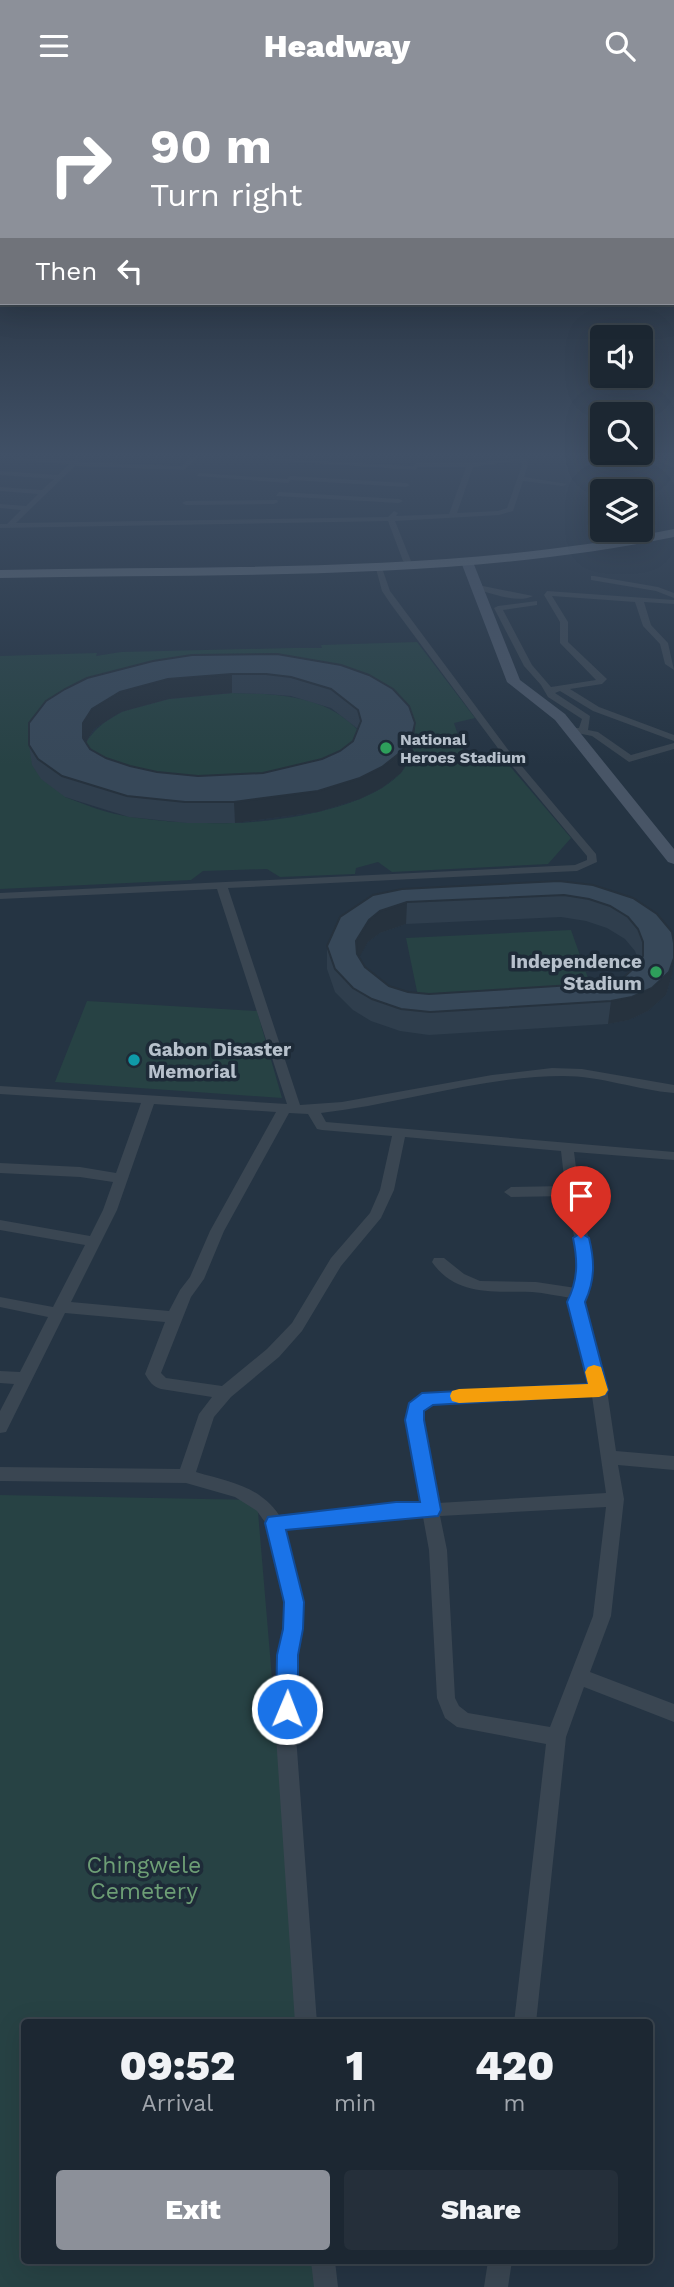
<!DOCTYPE html>
<html lang="en">
<head>
<meta charset="utf-8">
<style>
	:root { --surface:#1c2732; --page:#252f3a; --text:#f1f3f6; --muted:#a0a5ac; --line:#3a444d; --accent:#8c9099 }
	body { margin:0; font-family:"Work Sans",sans-serif; background:var(--page); color:var(--text); height:100vh; display:flex; flex-direction:column; font-size:26px; white-space:nowrap }
	* { box-sizing:border-box; margin:0 }
	p { font-size:23px; color:var(--muted) }
	.icon { flex:none; width:38px; height:38px; fill:none; stroke:currentColor; stroke-width:2; stroke-linecap:round; stroke-linejoin:round }
	.map { position:relative; flex:1; overflow:hidden }
	.side { position:absolute; left:21px; top:1928px; width:632px; height:245px; display:flex; flex-direction:column; background:var(--surface); border-radius:7px; box-shadow:0 7px 28px #0002,0 0 0 2px var(--line) }
	.side>* { flex:none }
	.guide { position:absolute; left:0px; top:0px; width:676px; height:214px; box-shadow:0 7px 28px #0002,0 0 0 2px var(--line); background:#8c9099; color:#fff; overflow:hidden }
	.tools { position:absolute; left:590px; top:234px; display:grid; gap:14px }
	.tools a { display:grid; place-items:center; width:63px; height:63px; border-radius:7px; background:var(--surface); box-shadow:0 7px 28px #0002,0 0 0 2px var(--line); font-size:35px }
	.pin { position:absolute; display:grid; place-items:center; width:60px; height:60px; color:#fff; margin:-72px -30px; border-radius:50% 50% 50% 0; rotate:-45deg; box-shadow:0 0 7px #0007 }
	.pin .icon { rotate:45deg }
	.me { position:absolute; width:77px; margin:-38px; rotate:1deg; stroke-linejoin:round; filter:drop-shadow(0 0 5px #0008) }
	.turn { display:flex; align-items:center; gap:24px; height:147px; padding:0 35px; font-size:32px }
	.turn .icon { width:91px; height:91px; stroke-width:2.5 }
	.turn b { display:block; font-size:49px; line-height:60px }
	.then { display:flex; align-items:center; height:66px; padding:0 35px; background:#0003; gap:14px; font-size:26px }
	.eta { display:flex; justify-content:space-evenly; align-items:center; height:119px; text-align:center }
	.eta b { font-size:42px; font-weight:800; line-height:49px }
	.action { display:flex; gap:14px; margin-top:auto; padding:14px 35px }
	.action a { flex:1; height:80px; border-radius:7px; background:var(--accent); color:#fff; font-size:28px; font-weight:800; line-height:80px; text-align:center }
	.action a+a { background:var(--page); color:var(--text) }
	header { display:flex; justify-content:space-between; align-items:center; height:91px; padding:0 35px; background:var(--accent); color:#fff; font-size:32px; font-weight:800 }
	.map>svg:first-child { display:block }
</style>
</head>
<body>
<header><svg class="icon" aria-label="menu" viewBox="0 0 24 24"><path d="M4 6h16M4 12h16M4 18h16"/></svg>Headway<svg class="icon" aria-label="search" viewBox="0 0 24 24"><circle cx="10" cy="10" r="6"/><path d="M15 15l6 6"/></svg></header>
<div class="map">
<svg width="674" height="2196" viewBox="0 0 674 2196">
	<rect width="100%" height="100%" fill="#253443"/>
	<!-- green -->
	<path fill="#274244" fill-rule="evenodd" d="M417,551L475,627L454,632L465,665L503,667L571,747L548,773L392,781L378,771L356,777L355,783L280,786L267,778L203,780L191,789L0,798V565L97,562L96,565L121,561L293,557H322L321,554ZM311,586L408,635C410,641 414,648 413,655C407,715 279,731 233,732C199,733 165,731 131,726C108,723 86,714 65,706L68,617Z
		M232,602C278,603 324,604 358,639L340,681L109,688L85,653C114,606 183,605 232,602Z
		M571,839L593,901L419,910L406,847Z
		M87,910L257,920L282,1007L55,991Z
		M0,1404L257,1409L301,1932H24V2170H322L324,2196H0Z"/>
	<g fill="none" stroke-linecap="round" stroke-linejoin="round">
		<!-- street -->
		<path fill="#3a4652" fill-rule="evenodd" d="M12,367L73,369L81,367L79,371L182,375L190,367H196L184,379L75,375L16,432L388,426L394,420L398,422L396,425L449,423L466,376H418L415,379L269,369L266,367L413,375L416,372H470L526,367L528,374L524,386L567,393L563,395L523,390L513,420L499,424L395,430L411,470L407,472L403,470L388,430L0,437V433H7L21,419L0,417V413L26,415L38,403L0,400V396L42,399L54,388L0,384V380L58,384L69,373L15,369ZM520,369L522,374L507,417L498,420L457,422L473,376Z
			M652,367H660L674,373V377Z
			M199,382L287,388L290,385L406,392L410,394L406,396L291,389L288,392L197,385Z
			M279,401L399,408L403,410L399,412L276,405Z
			M277,409L278,411L274,413L186,414L182,412L186,410Z
			M375,474H381L390,500L396,508L509,660L596,763L597,771L577,780L228,797L300,1014L342,1011L492,984L552,977L582,978L674,994V1002C637,999 601,985 563,985C482,985 401,1013 321,1022L326,1031L674,1061V1069L574,1061L579,1100L592,1165V1193L584,1211L607,1299L616,1360L674,1365V1379L618,1374L624,1408L611,1525L590,1581L674,1613V1631L584,1596L566,1646L536,1932H514L546,1653L457,1636L445,1627L437,1607L429,1459L423,1426H396L285,1438L303,1511L297,1564L296,1645L317,1932H295L276,1645L279,1564L285,1511L267,1434L257,1420L235,1406L186,1392L0,1390V1376L180,1378L199,1323L212,1306L161,1298C153,1296 149,1290 145,1283L165,1231L65,1222L6,1341L0,1342V1320L14,1293L0,1292V1280L20,1281L48,1226L0,1216V1206L53,1216L85,1154L0,1139V1129L90,1145L103,1119L113,1091L80,1086L0,1082V1072L80,1076L116,1082L141,1012L0,1003V995L287,1013L217,798L0,808V802L575,774L587,769V765L503,664L390,512L382,500ZM154,1013L276,1021L210,1140L190,1186L180,1199L169,1220L71,1211L117,1119ZM289,1022L308,1023L317,1038L322,1039L392,1045L380,1099L370,1122L331,1167L292,1232L267,1258L222,1295L166,1287L161,1282L191,1206L204,1188L224,1140ZM405,1046L561,1060L565,1095L511,1096L504,1101L511,1106L566,1105L578,1165L576,1197L536,1191L480,1190L464,1183L444,1167H434L432,1171C456,1206 495,1200 532,1201C545,1202 558,1205 571,1207L568,1211L590,1293L423,1303L410,1313L406,1329L421,1412H396L279,1424C258,1394 229,1391 196,1381L214,1326L231,1306L279,1266L302,1240L341,1175L381,1127L394,1099ZM592,1305L606,1402L438,1412L422,1329L424,1320L433,1313ZM606,1416L593,1525L550,1636L468,1622L459,1615L455,1607L447,1459L440,1425Z
			M594,485L658,496L674,502V507L656,500L591,489V485Z
			M478,494L533,505C517,513 492,502 475,498V494Z
			M547,500L674,509V513L644,511L651,534L668,552L674,579L665,573L660,553L643,535L635,511L552,505L568,531V551L607,588L602,593L570,598L599,616L674,644V650L593,620L560,600L555,602L590,625L588,639L598,641L631,664L674,652V658L629,671L592,645L572,641V637H579L582,628L548,606L541,594L524,575L494,517L498,515L537,510V514L503,519L532,574L551,596L596,589L560,552V531L544,504Z
			M311,2170H335L338,2196H314Z
			M488,2170H512L508,2196H484Z"/>
		<!-- secondary -->
		<path fill="#485566" fill-rule="evenodd" d="M467,467L473,471L520,589L565,623L674,758V773L668,771L555,629L507,591L461,471Z"/>
		<!-- primary -->
		<path fill="#586572" fill-rule="evenodd" d="M674,438V446C455,491 223,482 0,487V479C223,474 455,483 674,438Z"/>
	</g>
	<!-- wall -->
	<path fill="#2f3e4d" fill-rule="evenodd" d="M153,570L369,584L414,652L411,666L401,682L382,697L360,708L318,721L235,732H187L129,726L65,706L41,688L32,674L29,654ZM232,602L266,603L291,605L331,617L358,638L353,650L340,660L322,668L263,682L198,685L157,681L130,675L106,667L90,658L86,652L94,638L121,621L169,608Z
		M402,798L633,807L672,884L666,904L648,920L629,929L608,933L429,944L400,940L371,930L353,919L335,901L327,878V855ZM561,826L586,830L607,837L625,848L635,860L639,871L624,886L605,892L429,903L408,901L389,895L365,876L359,866L368,851L380,842L406,833Z"/>
	<!-- shaded-wall -->
	<path fill="#26323e" d="M232,583V602L169,608L121,621L94,638L85,653L83,647V632L92,618L120,601L168,588Z
		M415,632L414,652L411,666L401,682L382,697L360,708L318,721L235,732L234,711Z
		M407,811L406,833L380,842L368,851L356,872V850L369,829L380,820Z
		M674,867L672,884L666,904L648,920L629,929L608,933L611,910Z"/>
	<!-- building -->
	<path fill="#374859" stroke="#26323e" stroke-width="2" fill-rule="evenodd" d="M277,563L341,574L369,584L393,598L409,615L415,632L412,646L401,661L382,676L360,687L318,700L234,711H185L127,705L62,685L38,668L29,654V632L46,610L65,598L87,587L153,570L192,564ZM232,583H266L291,586L331,598L358,619L361,630L353,650L340,660L322,668L263,682L198,685L157,681L130,675L106,667L90,658L83,647V632L92,618L120,601L168,588Z
		M559,790L593,794L633,807L657,823L672,841L674,852V867L669,881L652,897L632,906L611,910L430,921L401,918L372,908L353,897L335,878L327,855L340,826L373,804L402,798ZM564,804L589,808L610,815L628,826L638,838L643,851V865L636,875L624,886L605,892L429,903L408,901L389,895L365,876L357,863L356,850L369,829L380,820L407,811Z"/>
	<!-- sky -->
	<linearGradient id="sky" x2="0" y2="1"><stop stop-color="#141d25"/><stop offset="0.54" stop-color="#405066"/><stop offset="1" stop-color="#405066" stop-opacity="0"/></linearGradient>
	<rect width="674" height="674" fill="url(#sky)"/>
	<!-- route -->
	<path fill="#1a73e8" stroke="#114b97" stroke-width="2" d="M581,1142L589,1147C595,1171 595,1189 585,1211L608,1299L605,1304L433,1314L424,1320V1329L441,1419L438,1425L286,1439L304,1511L303,1538L298,1564V1618L295,1625L287,1628L279,1625L276,1618L277,1564L283,1538L284,1511L265,1432L268,1426L396,1411H420L405,1329L409,1312L422,1302L588,1293L567,1211C578,1189 578,1171 573,1147Z"/>
	<!-- slow -->
	<path fill="#f59e0b" d="M594,1274L601,1276L608,1299L605,1304L599,1306L459,1312L452,1310L450,1305L452,1300L459,1298L588,1293L585,1281L588,1276Z"/>
	<!-- markers -->
	<g fill="#2e9e5b" stroke="#1e2b38" stroke-width="2.5">
		<circle cx="386" cy="657" r="7"/>
		<circle cx="656" cy="881" r="7"/>
	</g>
	<circle fill="#0f9aa8" stroke="#1e2b38" stroke-width="2.5" cx="134" cy="969" r="7"/>
	<g text-anchor="middle" dominant-baseline="central" stroke-width="7" stroke-linejoin="round" paint-order="stroke">
		<!-- far-poi labels -->
		<g font-size="16" font-weight="bold" fill="#b7c1cc" stroke="#1e2b38" text-anchor="start">
			<text x="400" y="648">National<tspan x="400" dy="18">Heroes Stadium</tspan></text>
		</g>
		<!-- poi labels -->
		<g font-size="19" font-weight="bold" fill="#b7c1cc" stroke="#1e2b38" text-anchor="end">
			<text x="642" y="870">Independence<tspan x="642" dy="22">Stadium</tspan></text>
			<text x="148" y="958" text-anchor="start">Gabon Disaster<tspan x="148" dy="22">Memorial</tspan></text>
		</g>
		<!-- near-park labels -->
		<g font-size="23" fill="#6d9e75" stroke="#1e2b38">
			<text x="144" y="1774">Chingwele<tspan x="144" dy="26">Cemetery</tspan></text>
		</g>
	</g>
</svg>
<div class="tools">
<a><svg class="icon" aria-label="sound" viewBox="0 0 24 24"><path d="M4 9h4l5-4v14l-5-4H4zM17 9q2 3 0 6"/></svg></a>
<a><svg class="icon" aria-label="search" viewBox="0 0 24 24"><circle cx="10" cy="10" r="6"/><path d="M15 15l6 6"/></svg></a>
<a><svg class="icon" aria-label="layers" viewBox="0 0 24 24"><path d="M12 4l9 5-9 5-9-5zM3 14l9 5 9-5"/></svg></a>
</div>
<div class="pin" style="left:581px;top:1147px;background:#d93025"><svg class="icon" aria-label="arrive" viewBox="0 0 24 24"><path d="M6 21V4h12l-3 4 3 4H6"/></svg></div>
<svg class="me" style="left:287px;top:1618px" viewBox="-20 -20 40 40"><circle r="17" fill="#1a73e8" stroke="#fff" stroke-width="3"/><path d="M0-11L8 9 0 5-8 9z" fill="#fff"/></svg>
<div class="guide">
<div class="turn"><svg class="icon" aria-label="right" viewBox="0 0 24 24"><path d="M7 20v-9h11M14 6l5 5-5 5"/></svg><div><b>90 m</b>Turn right</div></div>
<div class="then">Then<svg class="icon" aria-label="left" viewBox="0 0 24 24"><path d="M17 20v-9H6M10 6l-5 5 5 5"/></svg></div>
</div>
<section class="side">
<div class="eta">
<div><b>09:52</b><p>Arrival</p></div>
<div><b>1</b><p>min</p></div>
<div><b>420</b><p>m</p></div>
</div>
<div class="action"><a>Exit</a><a>Share</a></div>
</section>
</div>
</body>
</html>
